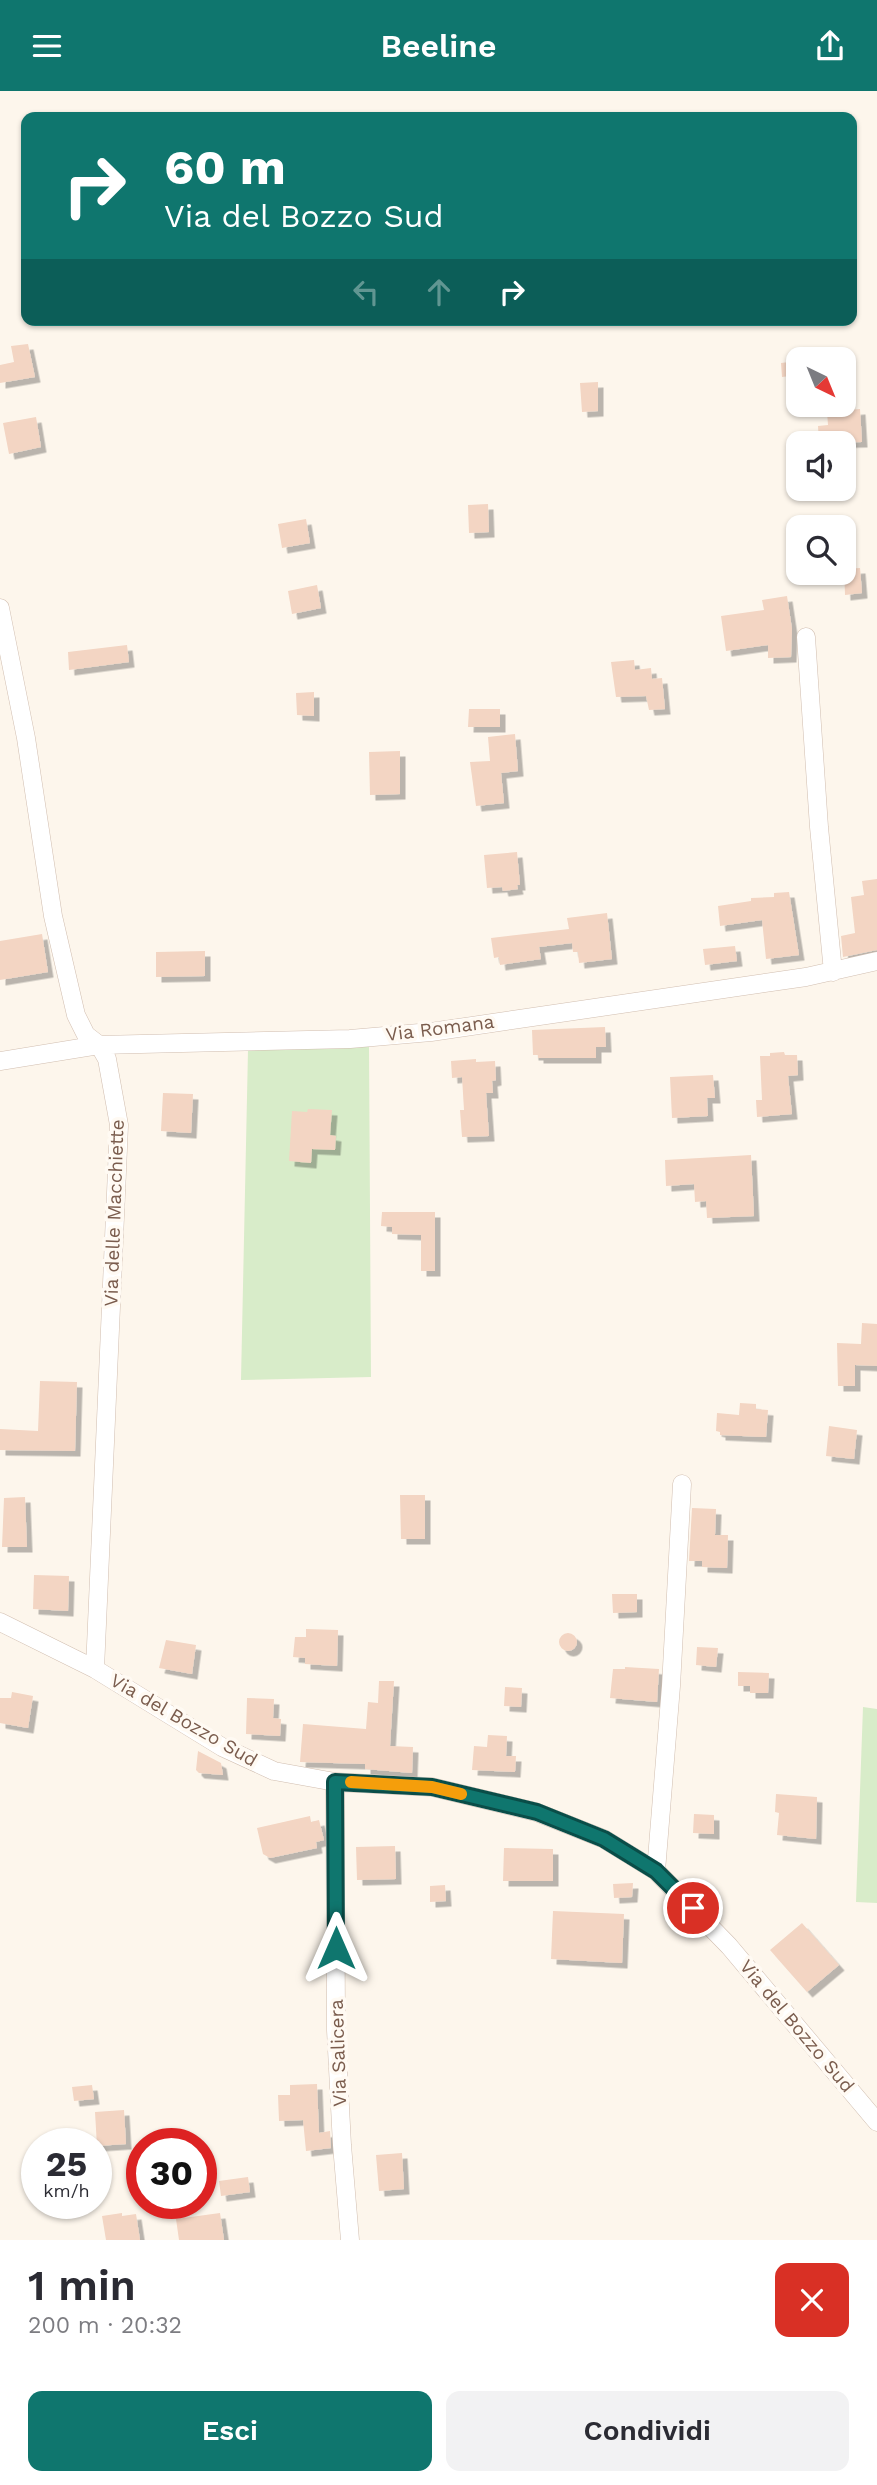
<!DOCTYPE html>
<html lang="it">
<head>
<meta charset="utf-8">
<style>
	:root { --surface:#fff; --page:#f2f2f3; --text:#2b2b33; --muted:#7c7c81; --accent:#0f766e }
	body { margin:0; font-family:"Work Sans",sans-serif; background:var(--page); color:var(--text); height:100vh; display:flex; flex-direction:column; font-size:26px; white-space:nowrap }
	* { box-sizing:border-box; margin:0 }
	p { font-size:23px; color:var(--muted) }
	.icon { flex:none; width:38px; height:38px; fill:none; stroke:currentColor; stroke-width:2; stroke-linecap:round; stroke-linejoin:round }
	.map { position:relative; height:2149px; overflow:hidden }
	.details { display:flex; flex-direction:column; background:var(--surface); flex:1 }
	.details>* { flex:none }
	.hud { position:absolute; left:21px; top:21px; width:836px; height:214px; border-radius:14px; box-shadow:0 2px 5px #0004; background:#0f766e; color:#fff; overflow:hidden }
	.needle { width:46px; rotate:137deg }
	.fabs { position:absolute; left:786px; top:256px; display:grid; gap:14px }
	.fabs a { display:grid; place-items:center; width:70px; height:70px; border-radius:14px; background:var(--surface); box-shadow:0 2px 5px #0004; font-size:35px }
	.speed { position:absolute; left:21px; top:2037px; display:flex; gap:14px; font-size:35px; font-weight:700; text-align:center }
	.speed>* { display:grid; place-content:center; width:91px; height:91px; border-radius:50%; background:var(--surface); box-shadow:0 2px 5px #0004; line-height:1 }
	.speed small { font-size:18px; font-weight:400 }
	.speed .limit { border:10px solid #d22; background:#fff; color:#111 }
	.pin { position:absolute; display:grid; place-items:center; width:60px; height:60px; color:#fff; margin:-30px; border:4px solid #fff; border-radius:50%; box-shadow:0 2px 7px #0007 }
	.me { position:absolute; width:77px; margin:-38px; rotate:0deg; stroke-linejoin:round; filter:drop-shadow(0 0 5px #0008) }
	.turn { display:flex; align-items:center; gap:24px; height:147px; padding:0 28px; font-size:32px }
	.turn .icon { width:91px; height:91px; stroke-width:2.5 }
	.turn b { display:block; font-size:49px; line-height:60px }
	.lanes { display:flex; align-items:center; height:66px; padding:0 28px; background:#0003; justify-content:center; gap:35px; direction:ltr }
	.lanes .off { opacity:.35 }
	.round { display:grid; place-items:center; flex:none; width:74px; height:74px; border-radius:14px; background:var(--page) }
	.headline { display:flex; align-items:center; justify-content:space-between; height:119px; padding:0 28px }
	h1 { font-size:42px; font-weight:600; line-height:52px }
	.button { display:flex; gap:14px; margin-top:auto; padding:14px 28px }
	.button a { flex:1; height:80px; border-radius:14px; background:var(--accent); color:#fff; font-size:28px; font-weight:600; line-height:80px; text-align:center }
	.button a+a { background:var(--page); color:var(--text) }
	header { display:flex; justify-content:space-between; align-items:center; height:91px; padding:0 28px; background:var(--accent); color:#fff; font-size:32px; font-weight:600 }
	.map>svg:first-child { display:block }
</style>
</head>
<body>
<header><svg class="icon" aria-label="menu" viewBox="0 0 24 24"><path d="M4 6h16M4 12h16M4 18h16"/></svg>Beeline<svg class="icon" aria-label="share" viewBox="0 0 24 24"><path d="M12 15V3M7 8l5-5 5 5M5 13v7h14v-7"/></svg></header>
<div class="map">
<svg width="877" height="2149" viewBox="0 0 877 2149">
	<defs>
		<filter id="shadow"><feDropShadow dx="5.5" dy="5.5" stdDeviation="0" flood-color="#0004"/></filter>
	</defs>
	<rect width="100%" height="100%" fill="#fdf6ec"/>
	<!-- green -->
	<path fill="#d8ecc9" d="M369,955L371,1286L241,1289L248,959Z
		M863,1616L877,1618V1812L856,1811Z"/>
	<!-- building -->
	<path fill="#f3d5c3" filter="url(#shadow)" d="M28,253L35,286L0,292V274L14,271L11,255Z
		M798,270V284L782,286L781,272Z
		M598,291V320L582,321L580,292Z
		M860,318L862,351L819,352L818,335L828,334L827,321Z
		M36,326L41,356L9,363L3,332Z
		M488,413L489,441L469,442L468,414Z
		M306,428L310,452L282,457L278,433Z
		M860,477L862,502L845,504L844,478Z
		M317,494L321,517L292,523L288,500Z
		M787,505L792,538L791,566L768,567V554L726,560L721,525L764,519L762,509Z
		M127,554L129,571L69,579L68,561Z
		M634,569L635,579L651,577L652,588L662,587L665,618L649,619L646,605L616,606L611,571Z
		M314,601V625L297,624L296,602Z
		M469,618H500V636H468Z
		M515,643L518,680L501,682L504,712L476,715L470,671L490,670L488,646Z
		M400,660V703L370,704L369,661Z
		M517,761L520,794H517L518,798L503,800L502,796L487,797L484,764Z
		M877,788V859L843,866L841,845L855,842L851,806L864,804L862,790Z
		M789,801L799,864L766,868L762,829L720,835L718,815L751,810V807L774,806V802Z
		M607,822L612,868L579,872L578,861H573L572,852L539,856L541,868L500,874L499,866L494,867L491,847L569,838L567,827Z
		M42,843L48,881L0,889V850Z
		M735,855L737,870L705,874L703,858Z
		M205,860V885L156,886V861Z
		M605,936L606,956H596V967H538V964H533L532,939Z
		M784,961L785,964H797L798,984L788,985L792,1023L757,1026L756,1009H762L760,965H770V962Z
		M476,968V971L495,970L496,989L492,990L493,1002H486L489,1045L462,1046L460,1019H464L462,986L452,987L451,970Z
		M713,984L715,1007H707L708,1025L672,1027L670,986Z
		M163,1002L193,1003L191,1042L161,1040Z
		M308,1018L332,1019L330,1044L336,1045L335,1059L312,1058L311,1072L289,1070L292,1020L307,1021Z
		M751,1064L754,1125L707,1127L706,1110L695,1111L694,1093L666,1095L665,1069Z
		M382,1121H435V1180H421V1144L392,1143V1136L381,1135Z
		M862,1232L877,1233V1275L855,1274V1295H838L837,1252L861,1253Z
		M40,1290L77,1291L75,1360L0,1359V1338L38,1340Z
		M740,1312L756,1313V1318L768,1319L766,1346L720,1344V1341L716,1340L717,1322L739,1324Z
		M829,1335L857,1339L854,1368L826,1365Z
		M400,1404H425V1448H401Z
		M25,1406L27,1456H2L4,1407Z
		M692,1417L716,1418L715,1444H728L727,1477L702,1476V1470H689Z
		M34,1484L69,1485L68,1520L33,1518Z
		M612,1503H637V1521L613,1522Z
		M306,1538L338,1539L337,1575L305,1573V1567L293,1566L295,1546H306Z
		M559 1551a9 9 0 1 1 18 0a9 9 0 1 1-18 0Z
		M166,1549L196,1554L192,1583L159,1577Z
		M697,1556L718,1557L716,1576L696,1574Z
		M625,1576L659,1578L657,1611L610,1607L613,1578H625Z
		M738,1581L769,1582L768,1602H750V1595H738Z
		M379,1590H394L390,1655L413,1656L412,1682L365,1678V1673L300,1671L303,1633L366,1638L368,1611L378,1612Z
		M505,1596L522,1597L521,1616L504,1615Z
		M12,1601L33,1605L28,1637L0,1632V1607H11Z
		M247,1607L274,1608L273,1627L281,1628L280,1645L246,1643Z
		M488,1644L507,1645L506,1665H516L515,1681L472,1679L474,1655L487,1656Z
		M198,1660L221,1672L223,1684L199,1682L196,1679Z
		M776,1703L817,1706L816,1748L777,1744L779,1722L775,1721Z
		M694,1723L714,1724V1743L693,1742Z
		M310,1725L311,1731L319,1729L324,1749L316,1751L317,1757L270,1767L263,1763L257,1737Z
		M395,1755L396,1788L357,1789L356,1756Z
		M504,1757L553,1758V1790H503Z
		M633,1792L632,1806L614,1807L613,1793Z
		M445,1794L446,1810L430,1811V1795Z
		M553,1820L624,1823L622,1872L551,1868Z
		M802,1832L839,1874L807,1901L770,1859Z
		M317,1993L319,2042L330,2040L331,2057L306,2060L303,2029L279,2030L278,2004H290V1994Z
		M92,1994L94,2008L74,2010L72,1996Z
		M124,2019L126,2053L97,2055L95,2021Z
		M402,2062L404,2098L379,2100L376,2064Z
		M248,2086L250,2101L221,2105L219,2090Z
		M122,2122V2125L136,2123L140,2149H106L102,2125Z
		M220,2122L224,2149H179L176,2128Z"/>
	<g fill="none" stroke-linecap="round" stroke-linejoin="round">
		<!-- street casing -->
		<g stroke="#d1beb0" stroke-width="19">
			<path id="street" d="M0,517L26,647L53,825L76,924L86,944L99,954L107,968L119,1034L95,1578
				M806,546L819,736L833,881
				M0,970L99,954L350,948L431,941L806,886L877,870
				M0,1531L95,1578L222,1656L274,1680L335,1691L432,1696L536,1721L604,1748L656,1780L729,1855L877,2031
				M335,1691L336,1939L342,2054L350,2149
				M656,1780L671,1595L682,1393"/>
		</g>
		<!-- street -->
		<use href="#street" stroke="#fff" stroke-width="18"/>
	</g>
	<g fill="none" stroke-linecap="round" stroke-linejoin="round">
		<!-- route casing -->
		<g stroke="#0a4d48" stroke-width="18">
			<path id="route" d="M336,1857L335,1691L432,1696L537,1721L604,1748L656,1780L693,1817"/>
		</g>
		<!-- route -->
		<use href="#route" stroke="#0f766e" stroke-width="12"/>
		<!-- slow -->
		<path stroke="#f59e0b" stroke-width="12" d="M351,1691L432,1696L461,1703"/>
	</g>
	<g text-anchor="middle" dominant-baseline="central" stroke-width="7" stroke-linejoin="round" paint-order="stroke">
		<!-- street labels -->
		<g font-size="19" fill="#7a5c4d" stroke="#fffaf3">
			<text transform="translate(440 937) rotate(-7)">Via Romana</text>
			<text transform="translate(114 1122) rotate(-88)">Via delle Macchiette</text>
			<text transform="translate(184 1629) rotate(30)">Via del Bozzo Sud</text>
			<text transform="translate(797 1935) rotate(50)">Via del Bozzo Sud</text>
			<text transform="translate(338 1962) rotate(-92)">Via Salicera</text>
		</g>
	</g>
</svg>
<div class="fabs">
<a><svg class="needle" viewBox="-14 -14 28 28"><path d="M0-13l5 13h-10z" fill="#e53935"/><path d="M0 13l5-13h-10z" fill="#7c7c81"/></svg></a>
<a><svg class="icon" aria-label="sound" viewBox="0 0 24 24"><path d="M4 9h4l5-4v14l-5-4H4zM17 9q2 3 0 6"/></svg></a>
<a><svg class="icon" aria-label="search" viewBox="0 0 24 24"><circle cx="10" cy="10" r="6"/><path d="M15 15l6 6"/></svg></a>
</div>
<div class="speed"><div>25<small>km/h</small></div><div class="limit">30</div></div>
<div class="pin" style="left:693px;top:1817px;background:#d93025"><svg class="icon" aria-label="arrive" viewBox="0 0 24 24"><path d="M6 21V4h12l-3 4 3 4H6"/></svg></div>
<svg class="me" style="left:336px;top:1857px" viewBox="-20 -20 40 40"><path d="M0-17L14 15 0 8-14 15z" fill="#0f766e" stroke="#fff" stroke-width="4"/></svg>
<div class="hud">
<div class="turn"><svg class="icon" aria-label="right" viewBox="0 0 24 24"><path d="M7 20v-9h11M14 6l5 5-5 5"/></svg><div><b>60 m</b>Via del Bozzo Sud</div></div>
<div class="lanes"><svg class="icon off" aria-label="left" viewBox="0 0 24 24"><path d="M17 20v-9H6M10 6l-5 5 5 5"/></svg><svg class="icon off" aria-label="ahead" viewBox="0 0 24 24"><path d="M12 20V5M6 11l6-6 6 6"/></svg><svg class="icon" aria-label="right" viewBox="0 0 24 24"><path d="M7 20v-9h11M14 6l5 5-5 5"/></svg></div>
</div>
</div>
<section class="details">
<div class="headline"><div><h1>1 min</h1><p>200 m · 20:32</p></div><a class="round" style="background:#d93025;color:#fff"><svg class="icon" aria-label="close" viewBox="0 0 24 24"><path d="M6 6l12 12M18 6L6 18"/></svg></a></div>
<div class="button"><a>Esci</a><a>Condividi</a></div>
</section>
</body>
</html>
